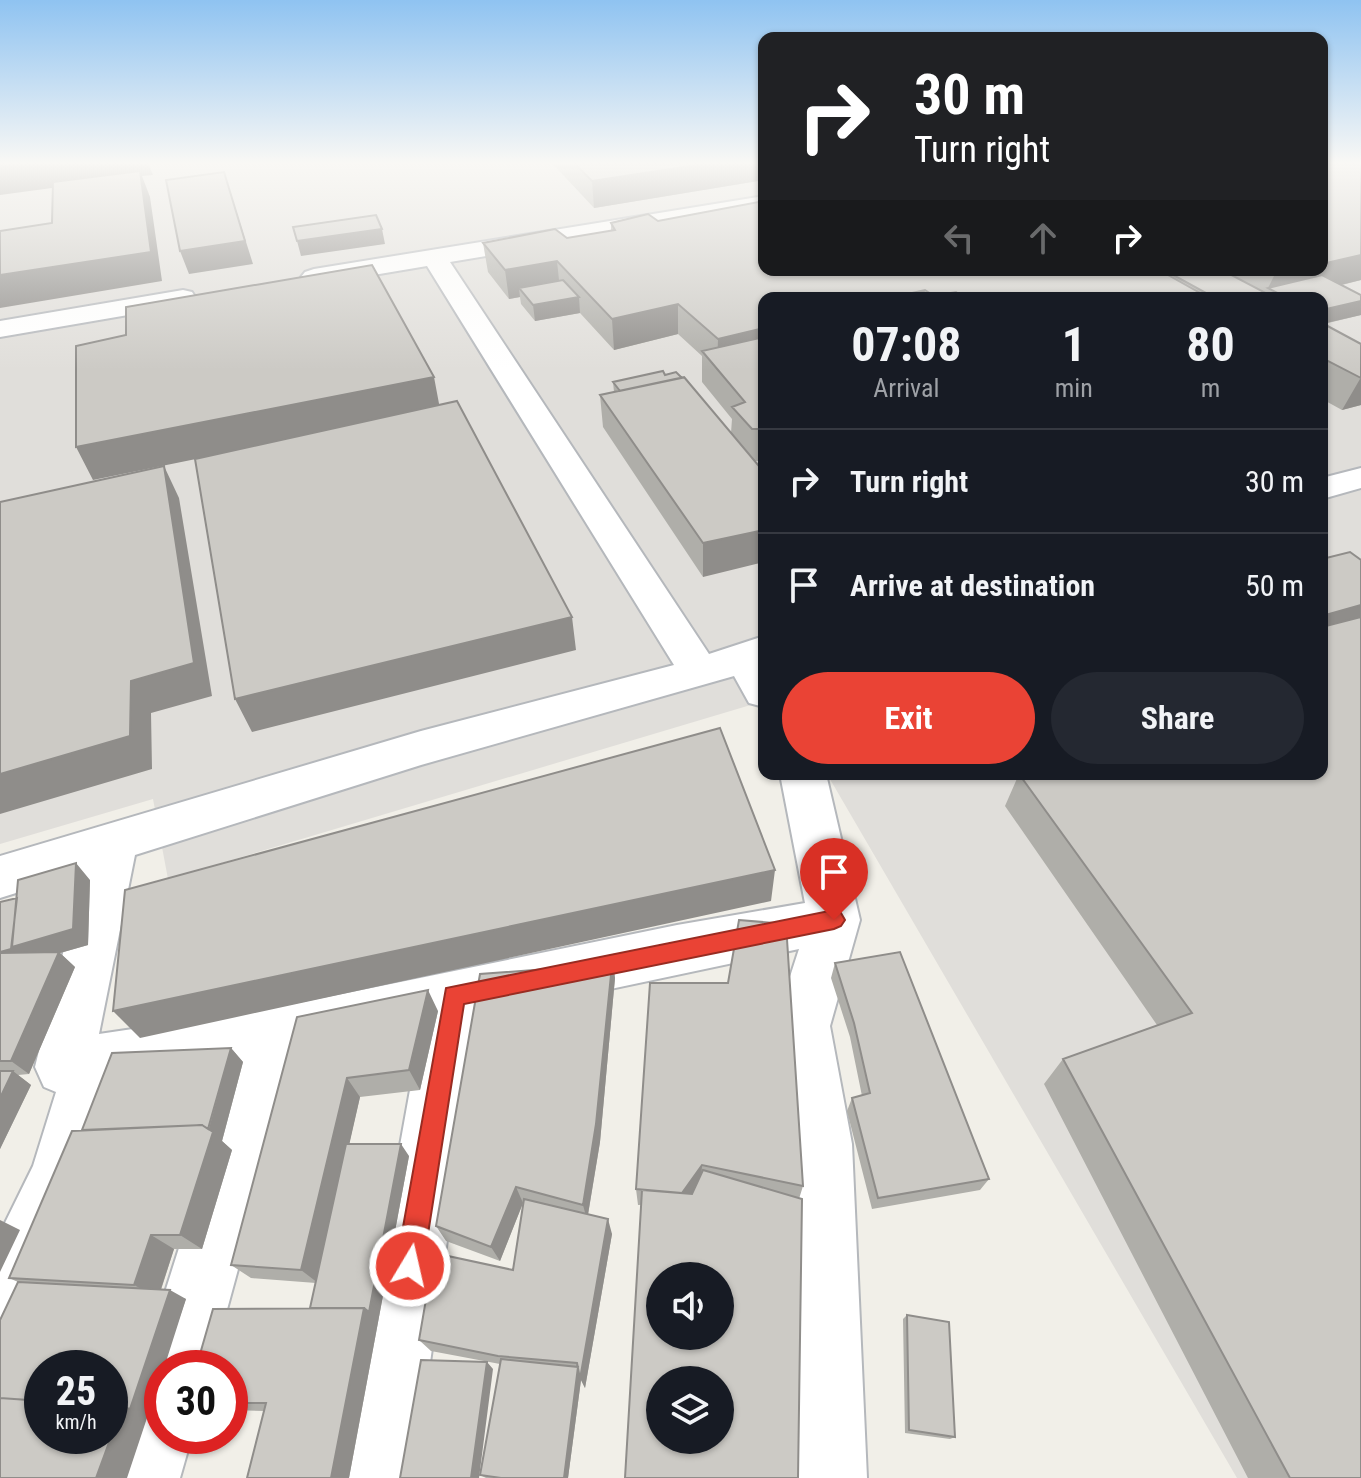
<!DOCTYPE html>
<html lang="en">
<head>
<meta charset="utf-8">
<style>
	:root { --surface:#171b24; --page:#242831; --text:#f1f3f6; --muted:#9ea1a6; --line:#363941; --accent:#ea4335 }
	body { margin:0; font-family:"Roboto Condensed",sans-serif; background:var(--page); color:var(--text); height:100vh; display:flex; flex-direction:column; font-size:30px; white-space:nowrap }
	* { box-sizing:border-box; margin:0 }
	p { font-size:26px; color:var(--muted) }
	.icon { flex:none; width:44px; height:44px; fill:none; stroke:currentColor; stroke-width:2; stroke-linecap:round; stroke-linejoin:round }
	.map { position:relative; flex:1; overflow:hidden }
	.side { position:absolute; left:758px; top:292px; width:570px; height:488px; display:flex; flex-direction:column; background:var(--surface); border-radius:16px; box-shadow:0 2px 6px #0004 }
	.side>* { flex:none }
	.top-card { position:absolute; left:758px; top:32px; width:570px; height:244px; border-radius:16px; box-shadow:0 2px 6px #0004; background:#202124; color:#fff; overflow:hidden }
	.fabs { position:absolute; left:646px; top:1262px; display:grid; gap:16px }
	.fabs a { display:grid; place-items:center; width:88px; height:88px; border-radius:50%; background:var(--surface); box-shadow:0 2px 6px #0004; font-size:40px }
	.speed { position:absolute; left:24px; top:1350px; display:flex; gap:16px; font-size:40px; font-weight:700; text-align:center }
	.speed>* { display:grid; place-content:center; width:104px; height:104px; border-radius:50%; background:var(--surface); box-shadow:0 2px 6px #0004; line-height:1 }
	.speed small { font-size:20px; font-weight:400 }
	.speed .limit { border:12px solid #d22; background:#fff; color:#111 }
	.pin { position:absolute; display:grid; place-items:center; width:68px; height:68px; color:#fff; margin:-82px -34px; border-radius:50% 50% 50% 0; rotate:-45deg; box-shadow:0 0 8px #0007 }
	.pin .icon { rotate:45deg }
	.me { position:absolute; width:88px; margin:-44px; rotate:9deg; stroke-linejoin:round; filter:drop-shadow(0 0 6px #0008) }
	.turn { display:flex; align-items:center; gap:28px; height:168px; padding:0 24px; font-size:36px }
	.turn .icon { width:104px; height:104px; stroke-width:2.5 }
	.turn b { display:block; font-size:56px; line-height:68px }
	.lanes { display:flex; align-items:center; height:76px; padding:0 24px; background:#0003; justify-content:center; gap:40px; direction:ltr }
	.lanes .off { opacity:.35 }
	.eta { display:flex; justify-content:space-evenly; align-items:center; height:136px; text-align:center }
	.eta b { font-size:48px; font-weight:700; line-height:56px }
	.button { display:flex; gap:16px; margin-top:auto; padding:16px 24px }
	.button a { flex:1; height:92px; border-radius:48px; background:var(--accent); color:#fff; font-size:32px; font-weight:700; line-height:92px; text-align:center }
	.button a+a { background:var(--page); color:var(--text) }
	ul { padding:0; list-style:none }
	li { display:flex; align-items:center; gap:24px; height:104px; padding:0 24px; border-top:2px solid var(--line) }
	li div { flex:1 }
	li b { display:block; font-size:30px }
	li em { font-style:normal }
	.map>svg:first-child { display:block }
</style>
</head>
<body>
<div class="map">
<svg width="1361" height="1478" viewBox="0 0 1361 1478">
	<rect width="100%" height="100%" fill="#f1efe8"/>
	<!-- industrial -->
	<path fill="#e0deda" d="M0,163H764V270H1322L1361,163V1478H1237L827,774H1322V298H764V701L168,879L153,799L0,844Z"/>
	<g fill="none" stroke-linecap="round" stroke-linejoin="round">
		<!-- minor casing -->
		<g stroke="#b5b8bc" stroke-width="4">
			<path id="minor" d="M764,196V210L450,262L709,654L764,636V707L749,703L734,676L421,765L135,855L99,1034L274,1008L677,925L805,903L780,774H826L860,920L830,1026L852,1144L867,1478H793L792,1144L774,1026L799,949L478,1017L414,1478H340L421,1029L296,1057L211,1368H162V1436H192L180,1478H106L137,1390L148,1385L141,1368L236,1068L115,1087L92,1175L24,1329L0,1338V1233L33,1166L56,1092L44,1087L35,1067L83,872L0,898V856L421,731L674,665L427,266L314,285L305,282L301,277L305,272L314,269Z
				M183,290L192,292L196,298L192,304L0,337V321Z
				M1361,468V488L1322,499V478Z"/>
		</g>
		<!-- minor -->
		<use href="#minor" fill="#fff" fill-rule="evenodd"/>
	</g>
	<!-- wall -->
	<path fill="#afaea9" d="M552,163H759L758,181L594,208Z
		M658,221L764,270H1322L1361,280L1342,285L1361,315L1324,324L1361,344V405L1342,410L1322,399V298H764V461H755L703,577L603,427L600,395L614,392L613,382L665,375L731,433L732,419L702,382V356L678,334L614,350L580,313L535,321L521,304L520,297L509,299L488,272L483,243L567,238L611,231V223Z
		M1019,774H1322L1361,1478H1248L1044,1084L1063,1059L1157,1025L1005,806Z
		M90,880L88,945L60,953L75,967L29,1074L18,1075L31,1085L0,1149V902Z
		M835,963L989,1179L980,1190L872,1209L847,1111L852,1098L862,1096L850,1037L831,978Z
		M615,978L600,1142L588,1215L612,1234L585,1388L581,1380L568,1478H486L480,1475L500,1364L431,1351L419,1340L513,1270L523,1203L500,1261L446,1241L436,1226Z
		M650,983L803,1186L799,1199L638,1205L636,1189Z
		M438,1011L420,1090L360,1097L349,1144L409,1156L349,1478H247L264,1411L230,1410V1368L310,1308L316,1283L251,1278L231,1265L297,1017Z
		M231,1048L243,1062L222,1141L232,1150L202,1249H174L161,1290L186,1299L162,1368V1373L149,1415L18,1282L9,1278L82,1130Z
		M907,1315L955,1437L950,1439L905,1433L903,1319Z"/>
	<!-- shaded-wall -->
	<path fill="#8f8d8a" d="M30,163H148L153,175L142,176L150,197L162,281L0,308V275L141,176L0,195V166Z
		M710,163H759L758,181L594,208L592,181Z
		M224,172L253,264L189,274L180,251Z
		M382,229L385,244L301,256L297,241Z
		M1361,255V280L1287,298L1268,288L1275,274L1293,270H1322V264Z
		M557,261L560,290L519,288L520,297L509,299L505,270Z
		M925,290L924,298H890Z
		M956,292L955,298H934V296Z
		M579,297L580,313L535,321L533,305Z
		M1361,301V315L1322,324V310Z
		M678,304V334L614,350L612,319Z
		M764,328V358L717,370L718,339Z
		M434,377L440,409L93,480L76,447Z
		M1361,378V405L1342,410L1360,379Z
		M164,466L179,498L212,696L151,713L152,769L0,814V774Z
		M764,530V562L703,577V543Z
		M1361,605V618L1322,630V616Z
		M572,617L576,650L252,732L235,699Z
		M76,863L90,880L88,945L60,953L75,967L29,1074L11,1061L0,962V952L17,897Z
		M775,870L771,901L140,1038L113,1011Z
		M613,955L615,978L600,1142L587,1220L583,1205Z
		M428,990L438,1011L420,1090L409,1070Z
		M231,1048L243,1062L222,1141L232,1150L202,1249L180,1235Z
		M13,1071L31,1085L0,1149V1098Z
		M347,1078L360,1097L318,1283L301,1270Z
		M401,1144L409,1156L349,1478H331L364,1308Z
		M702,1165L701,1182L682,1209V1193Z
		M516,1187L523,1203L500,1261L491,1247Z
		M608,1219L612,1234L585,1388L581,1380L568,1478H564L578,1367Z
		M0,1220L20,1230L0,1272Z
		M151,1235L174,1249L158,1298L134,1285Z
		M170,1290L186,1299L164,1368H162V1373L127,1478H96L122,1407Z
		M487,1362L493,1369L479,1478H471Z"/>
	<!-- building -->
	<path fill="#cccac5" stroke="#8f8d8a" stroke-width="2" fill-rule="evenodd" d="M0,163H30L0,166Z
		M574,163H710L592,181Z
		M1322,163H1361V255L1322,264Z
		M140,171L151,252L0,275V231L52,223L53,182Z
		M224,172L245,241L180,251L166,180Z
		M764,201V270H1159L1209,298H964L956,292L934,296L925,290L890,298H764V328L718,339L678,304L612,319L557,261L505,270L483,243L555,229L567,238L615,230L611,223L648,214L658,221Z
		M376,215L382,229L297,241L293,227Z
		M372,265L434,377L76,447V346L126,335V307Z
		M1164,270H1222L1275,298H1215Z
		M1267,270H1293L1275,274Z
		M1322,275L1361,295V301L1322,310V298H1287L1268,288Z
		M563,280L579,297L533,305L519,288Z
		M1322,323L1361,344V378L1322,358Z
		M764,337V429H752L732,407L745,402L702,351Z
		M663,371L665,375L676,372L682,378L620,391L613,382Z
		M684,377L764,472V530L703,543L600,395Z
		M457,401L572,617L235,699L195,459Z
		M164,466L194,663L131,681L130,736L0,774V502Z
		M1350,552L1361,560V605L1322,616V559Z
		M1361,617V1478H1290L1063,1059L1192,1013L1019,774H1322V627Z
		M720,728L775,870L113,1011L125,890Z
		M76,863L73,929L12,947L18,880Z
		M17,898L11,949L0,952V902Z
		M739,920L786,924L803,1186L702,1165L682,1193L636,1189L650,983H728Z
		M59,952L11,1061H0V953Z
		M900,952L989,1179L878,1198L852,1098L870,1093L854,1023L835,963Z
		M613,955L596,1124L583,1205L516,1187L491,1247L436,1226L480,974L547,969Z
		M428,990L409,1070L347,1078L301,1270L231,1265L297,1017Z
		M231,1048L208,1129L202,1125L82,1130L112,1053Z
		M0,1071H13L0,1098Z
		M202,1125L213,1132L180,1235H151L134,1285L9,1278L72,1131Z
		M346,1144H401L369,1312L364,1308H310Z
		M703,1170L802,1199L798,1478H625L642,1190L692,1194ZM660,1276H720V1336H660ZM660,1380H720V1440H660Z
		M524,1199L608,1219L580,1379L577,1363L498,1356L419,1340L434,1253L513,1270Z
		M18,1282L170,1290L130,1409L122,1407L110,1406V1368H42V1401L0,1398V1320Z
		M364,1308L331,1478H247L266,1403H230V1368H196L213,1309Z
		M907,1315L949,1322L955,1437L909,1430Z
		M501,1359L578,1367L564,1478H501L480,1475Z
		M421,1360L487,1362L471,1478H400Z
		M0,1398L42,1401V1436H110V1406L122,1407L96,1478H0Z"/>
	<!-- sky -->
	<linearGradient id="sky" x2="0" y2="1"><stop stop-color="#8fc3f1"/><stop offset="0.44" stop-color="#f9f8f5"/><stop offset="1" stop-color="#f9f8f5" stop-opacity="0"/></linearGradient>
	<rect width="1361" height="370" fill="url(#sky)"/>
	<!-- route -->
	<path fill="#ea4335" stroke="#982c22" stroke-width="2" d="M834,910L841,913L845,920L841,926L834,929L464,1004L423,1266L419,1276L410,1280L400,1276L396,1266L446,988Z"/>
</svg>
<div class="fabs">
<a><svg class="icon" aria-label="sound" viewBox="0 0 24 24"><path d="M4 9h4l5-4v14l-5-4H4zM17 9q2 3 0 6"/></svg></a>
<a><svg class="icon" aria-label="layers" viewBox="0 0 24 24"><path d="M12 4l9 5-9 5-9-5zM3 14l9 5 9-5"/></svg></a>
</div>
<div class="speed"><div>25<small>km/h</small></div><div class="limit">30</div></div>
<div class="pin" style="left:834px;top:920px;background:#d93025"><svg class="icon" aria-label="arrive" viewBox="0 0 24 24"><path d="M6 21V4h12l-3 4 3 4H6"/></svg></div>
<svg class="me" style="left:410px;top:1266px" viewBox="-20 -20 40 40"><circle r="17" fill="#ea4335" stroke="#fff" stroke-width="3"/><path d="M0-11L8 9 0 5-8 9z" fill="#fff"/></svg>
<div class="top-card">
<div class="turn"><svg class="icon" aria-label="right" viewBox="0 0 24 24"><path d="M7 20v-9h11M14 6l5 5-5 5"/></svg><div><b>30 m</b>Turn right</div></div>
<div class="lanes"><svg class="icon off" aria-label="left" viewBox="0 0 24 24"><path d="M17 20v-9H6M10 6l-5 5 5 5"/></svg><svg class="icon off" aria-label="ahead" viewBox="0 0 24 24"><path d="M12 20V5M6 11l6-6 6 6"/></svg><svg class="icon" aria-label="right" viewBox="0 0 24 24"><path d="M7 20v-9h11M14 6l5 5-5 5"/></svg></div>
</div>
<section class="side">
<div class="eta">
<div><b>07:08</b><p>Arrival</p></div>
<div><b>1</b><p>min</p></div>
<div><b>80</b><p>m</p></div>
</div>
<ul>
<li><svg class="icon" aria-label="right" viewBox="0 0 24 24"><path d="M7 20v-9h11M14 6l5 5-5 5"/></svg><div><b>Turn right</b></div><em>30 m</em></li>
<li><svg class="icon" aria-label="arrive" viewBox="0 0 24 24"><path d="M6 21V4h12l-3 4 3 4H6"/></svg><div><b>Arrive at destination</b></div><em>50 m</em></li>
</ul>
<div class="button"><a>Exit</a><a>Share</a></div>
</section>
</div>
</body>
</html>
